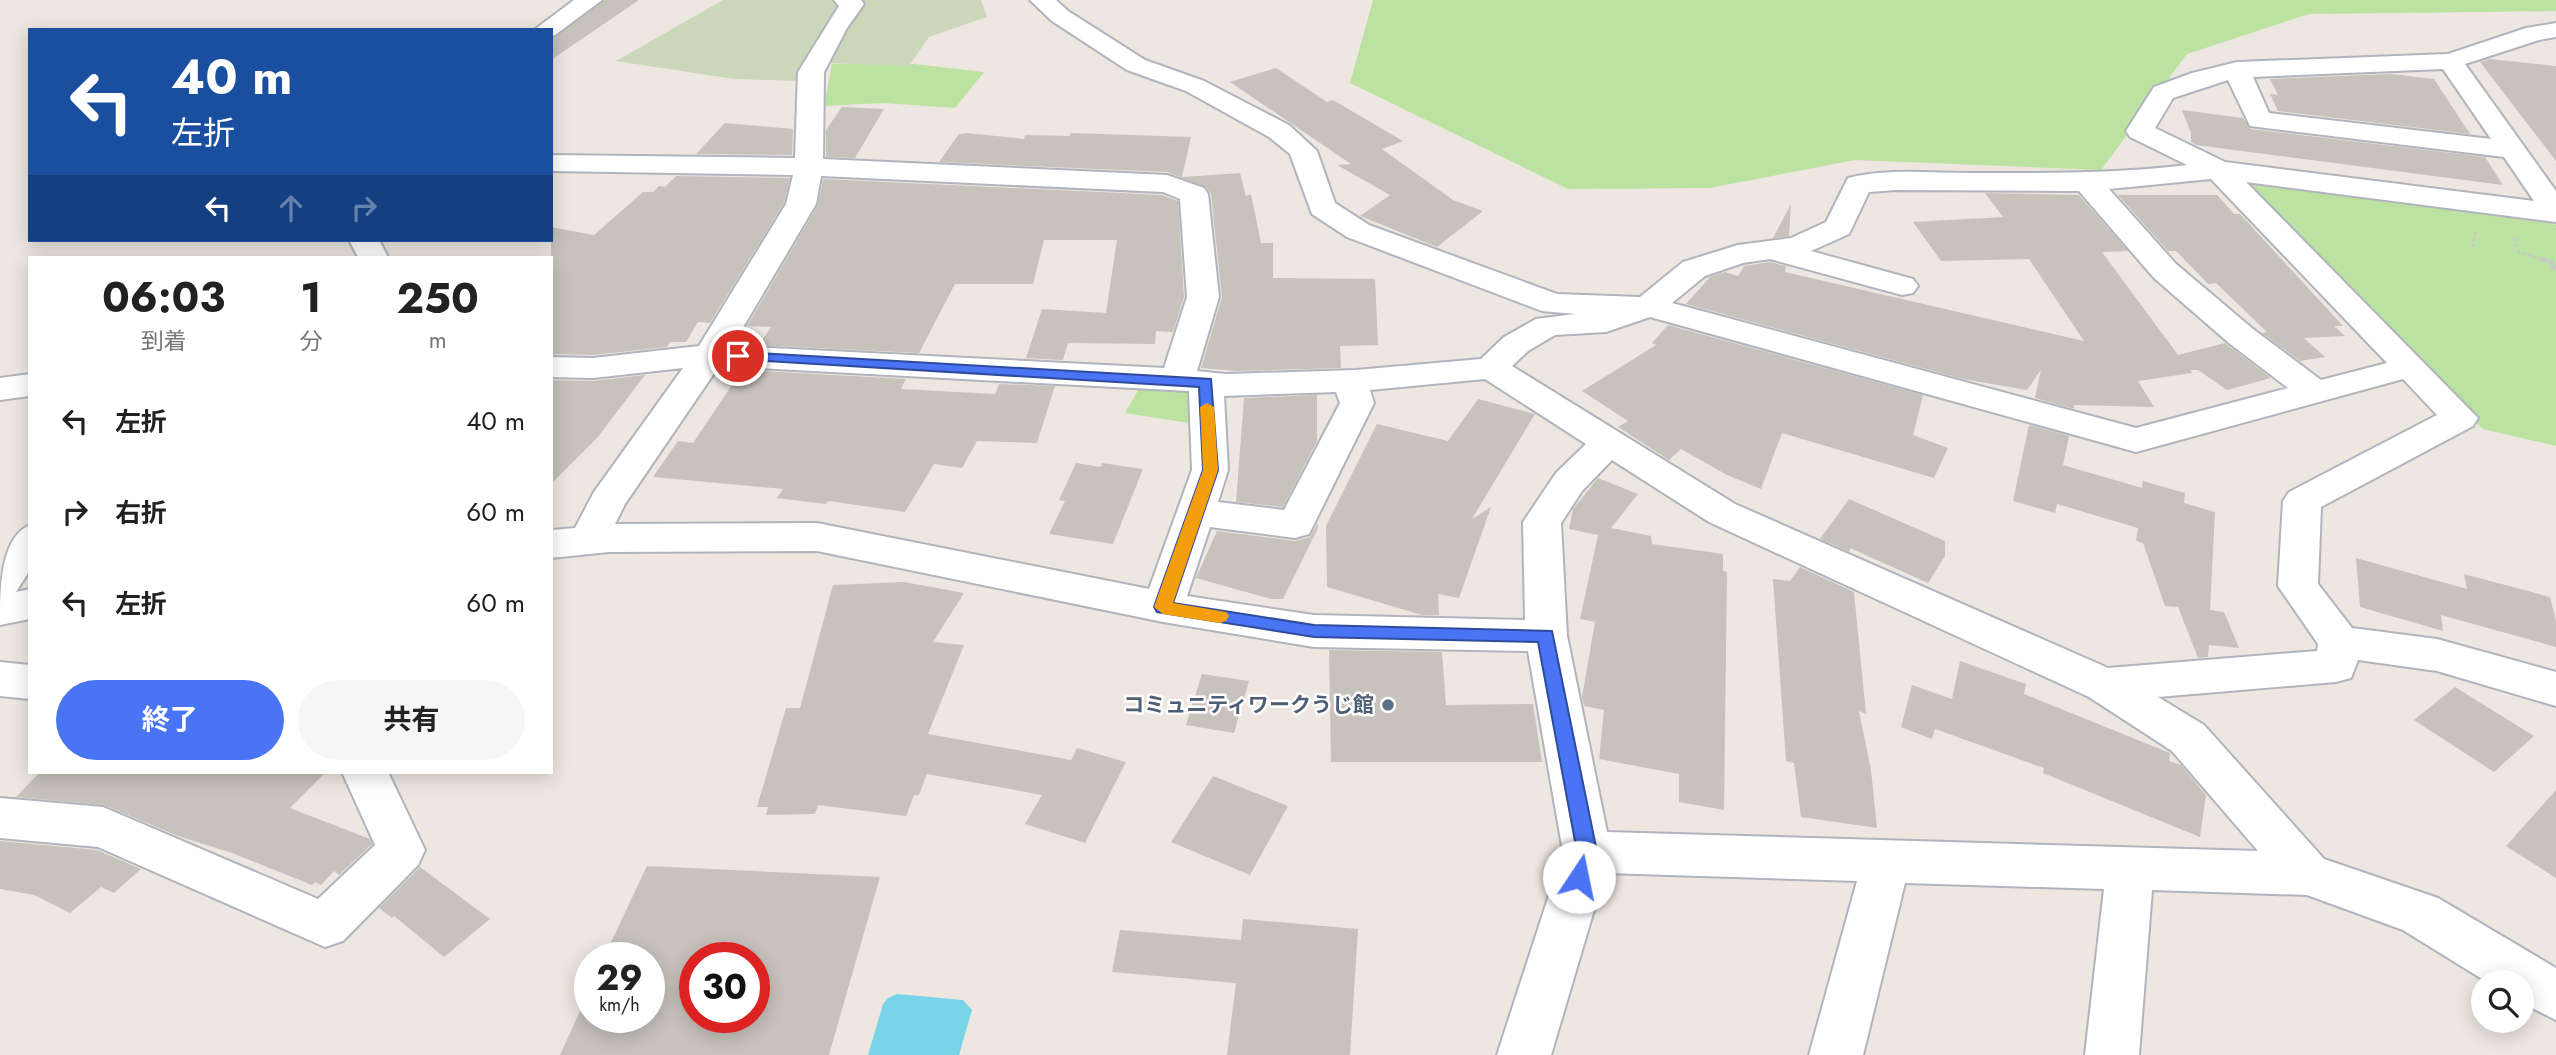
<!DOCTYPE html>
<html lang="ja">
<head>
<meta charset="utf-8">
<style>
	:root { --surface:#fff; --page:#f6f6f6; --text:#222; --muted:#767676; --accent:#4974f3 }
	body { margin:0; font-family:Jost,"Noto Sans JP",sans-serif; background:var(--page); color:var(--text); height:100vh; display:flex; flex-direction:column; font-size:26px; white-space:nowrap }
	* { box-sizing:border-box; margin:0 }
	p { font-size:23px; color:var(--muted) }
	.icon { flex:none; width:38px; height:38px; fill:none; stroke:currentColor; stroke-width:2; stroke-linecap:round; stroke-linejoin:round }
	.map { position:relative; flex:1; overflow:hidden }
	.drawer { position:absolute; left:28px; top:256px; width:525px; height:518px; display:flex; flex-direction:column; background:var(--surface); border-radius:0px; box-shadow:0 4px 18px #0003 }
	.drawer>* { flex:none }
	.hud { position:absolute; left:28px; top:28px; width:525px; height:214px; border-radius:0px; box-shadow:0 4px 18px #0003; background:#1a4fa0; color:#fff; overflow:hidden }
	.buttons { position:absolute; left:2471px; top:970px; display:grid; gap:14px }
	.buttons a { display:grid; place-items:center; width:63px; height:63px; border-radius:50%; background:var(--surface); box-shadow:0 4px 18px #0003; font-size:35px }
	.speed { position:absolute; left:574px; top:942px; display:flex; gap:14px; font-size:35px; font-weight:700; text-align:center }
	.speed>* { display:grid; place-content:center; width:91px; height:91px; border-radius:50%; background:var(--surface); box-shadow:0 4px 18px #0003; line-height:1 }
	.speed small { font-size:18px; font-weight:400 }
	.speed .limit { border:10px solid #d22; background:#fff; color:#111 }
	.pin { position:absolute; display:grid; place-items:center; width:60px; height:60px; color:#fff; margin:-30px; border:4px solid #fff; border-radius:50%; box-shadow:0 2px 7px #0007 }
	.me { position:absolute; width:77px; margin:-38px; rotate:11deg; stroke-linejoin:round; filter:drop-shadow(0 0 5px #0008) }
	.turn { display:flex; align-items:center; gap:24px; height:147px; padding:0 28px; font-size:32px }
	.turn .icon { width:91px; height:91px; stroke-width:2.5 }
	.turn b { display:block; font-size:49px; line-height:60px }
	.lanes { display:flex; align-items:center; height:66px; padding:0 28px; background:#0003; justify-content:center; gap:35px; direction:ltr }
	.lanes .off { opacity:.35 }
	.eta { display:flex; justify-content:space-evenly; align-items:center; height:119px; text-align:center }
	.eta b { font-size:42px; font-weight:700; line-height:49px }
	.action { display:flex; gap:14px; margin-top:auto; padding:14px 28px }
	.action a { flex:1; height:80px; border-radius:42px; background:var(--accent); color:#fff; font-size:28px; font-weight:700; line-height:80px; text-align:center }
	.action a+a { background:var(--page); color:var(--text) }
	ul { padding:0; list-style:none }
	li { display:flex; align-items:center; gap:21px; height:91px; padding:0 28px }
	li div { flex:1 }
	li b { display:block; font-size:26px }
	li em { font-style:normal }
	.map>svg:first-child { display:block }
</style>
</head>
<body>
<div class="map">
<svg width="2556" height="1055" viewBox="0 0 2556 1055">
	<rect width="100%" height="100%" fill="#eee7e1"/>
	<!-- green -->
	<path fill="#bbe2a0" d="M1373,0H2556V11L2309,14L2187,54L2101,170L1855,160L1710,188L1568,189L1350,83Z
		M832,64H914L984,72L955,108L883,103L824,106Z
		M2232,176L2539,218L2556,225V446L2483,429Z
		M1144,380L1190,389L1196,424L1125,413Z"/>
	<!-- cemetery -->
	<path fill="#cad7b9" d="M723,0H834L845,7L799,81L734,79L616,61Z
		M856,0H981L987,17L929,37L909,66L823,63Z"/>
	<!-- water -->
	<path fill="#79d4ea" d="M897,994L963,1000L972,1010L959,1055H868L883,1004L888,998Z"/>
	<!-- building -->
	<path fill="#c7c2bc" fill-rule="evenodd" d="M605,0H639L551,60V38Z
		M2489,59L2556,66V161L2480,62Z
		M1276,68L1327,102L1333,100L1403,141L1382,149L1453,200L1483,211L1437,247L1360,216L1390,195L1337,165L1351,164L1230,82Z
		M2391,74L2434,79L2470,134L2278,111L2270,94L2278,95L2270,79Z
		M842,107L884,109L855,158L826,157V130Z
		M2182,110L2243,118L2250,129L2485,157L2503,185L2196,145L2191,142V133Z
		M725,123L793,129L792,155L696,154Z
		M967,133L1024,139L1025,135L1069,136L1071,133L1191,137L1182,177L1240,173L1246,196L1251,194L1261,243H1273V278L1375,279L1378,345L1340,346L1341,368L1236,371L1201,368L1222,297L1211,194L1206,187L1167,172L939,162L959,134Z
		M676,176L790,178L784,203L710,323L698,322L686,342H670L667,347L593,355L551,354V227L594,235L643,192H653L659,186L665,187Z
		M823,179L1162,195L1178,201L1184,297L1173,332L1156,331L1155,344L1068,343L1063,360L1026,358L1042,309L1106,313L1117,240H1044L1033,284H955L919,353L759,345L771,327L747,326L818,205Z
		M1985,193L2079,195L2128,251L2102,252L2178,355L2225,343L2271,378L2227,390L2198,370H2190L2192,373L2138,381L2154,407L2074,405V409L2035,398L2041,370L2027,390L1963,379L1686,304L1710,277L1725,272L1738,276L1744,266L1770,262L1786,266L1785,272L2084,341L2029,259L1941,261L1913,222L2003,217Z
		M2118,195H2217L2234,214H2240L2343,326H2334L2345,336L2304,338L2325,357L2300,361L2262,333L2267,332L2216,283L2208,284L2176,251H2168Z
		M1791,204L1789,236L1773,238Z
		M1668,325L1923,395L1913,435L1948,448L1934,478L1782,433L1761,489L1727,475L1681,449L1669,460L1618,427L1628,421L1582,391L1656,345L1652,343Z
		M742,370L906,379L901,389L995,394L999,384L1055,386L1037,443L977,441L962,468L934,464L905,512L828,501L826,504L777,498L783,489L653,477L678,441L693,443Z
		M645,375L597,438L551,484V380L593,381Z
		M1317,395V441L1283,507L1236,502L1244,398Z
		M1478,399L1535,414L1472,519L1491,507L1459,598L1438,594L1439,615H1422L1327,587L1326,526L1377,424L1448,441Z
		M2029,425L2069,436L2063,465L2142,488L2143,481L2185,493L2184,503L2215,512L2210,610L2224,612L2239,648L2209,645L2208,657L2198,658L2178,607L2165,606L2143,543L2136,541L2138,528L2057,504L2055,513L2013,501Z
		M1076,463L1101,467L1102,463L1143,469L1113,544L1049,534L1065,501L1059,500Z
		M1598,478L1638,494L1611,528L1651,536L1652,544L1723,554V571L1727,572L1724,810L1679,802V774L1599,759L1604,710L1584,706L1582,697L1595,622L1580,619L1598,535L1569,529L1573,509Z
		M1849,499L1945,541V556L1928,583L1850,548V552L1820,539Z
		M1318,523V528L1283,599H1271L1196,578L1217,531L1295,541L1310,537Z
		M2356,558L2467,589L2464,574L2550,597L2556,621V647L2441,615L2443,631L2360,607Z
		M1800,567L1854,592L1866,714L1859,711L1871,770L1877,828L1801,817L1794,763L1786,761L1773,579L1790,581Z
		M904,582L964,593L933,642L964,645L928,734L1071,760L1077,748L1126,762L1085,843L1025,824L1042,795L927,774L919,795H914L906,816L818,805L815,814L766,815L768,807H757L786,708H800L833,585Z
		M1329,650L1442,652L1446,705L1533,704L1542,762H1331Z
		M1960,661L2026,684L2024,694L2170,753L2169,761L2181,765L2206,795L2200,837L2043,773L2044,768L1935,729L1932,739L1901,727L1912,685L1952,699Z
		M1202,674L1249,681L1234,733L1186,725Z
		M2455,687L2534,736L2494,772L2414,720Z
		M40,772H326L290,808L370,839L372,844L339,875L334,871L321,885L315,882L312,885L232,853L178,836L104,805L16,797Z
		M1213,776L1288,806L1250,875L1171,842Z
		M2556,790V878L2506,846Z
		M0,841L97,850L141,869L114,893L101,887L70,913L34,895L0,889Z
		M647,866L880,877L829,1055H560L590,989V1017H649V957H604ZM695,957H754V1017H695Z
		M420,867L490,919L444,957L394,916L392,918L379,908Z
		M1243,919L1358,929L1350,1055H1227L1236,983L1112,972L1120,930L1241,940Z"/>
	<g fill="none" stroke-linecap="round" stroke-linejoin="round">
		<!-- minor casing -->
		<g stroke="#b1b4bd" stroke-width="4">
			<path id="minor" d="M574,0H602L555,35L551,36V30H534Z
				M834,0H861L864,4L847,28L824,72L823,159L1167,175L1204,188L1208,194L1219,297L1197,371L1225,374L1356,370L1481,359L1504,337L1536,319L1575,314L1542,311L1347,237L1312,214L1290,154L1269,137L1186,91L1127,70L1052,21L1030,0H1056L1068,11L1145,60L1204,81L1289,125L1317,151L1335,203L1369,225L1557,294L1640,297L1683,262L1738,245L1791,238L1826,222L1848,178C1887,168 1931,173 1972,173C2044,173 2115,174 2187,165L2130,137L2126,131L2154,87L2192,73L2237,62L2448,54L2526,28L2556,23V37L2539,40L2465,64L2556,191V222L2246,182L2478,418L2473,426L2321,507L2318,584L2352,628L2437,639L2556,672V706L2437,671L2358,660L2351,678L2336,682L2158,697L2204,725L2324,859L2438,898L2556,968V1020L2522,1003V982H2487L2403,930L2307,895L2152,890L2139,1055H2085L2104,889L1905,883L1863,1055H1809L1857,881L1605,873L1551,1055H1497L1563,852L1528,651L1314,647L1163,622L817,551L609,552L551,558V530L575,528L594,492L683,368L593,378L551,377V357L593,358L699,346L786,204L793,175L551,171V155L795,158L798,72L839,6ZM2443,69L2491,139L2269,113L2253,77ZM2228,80L2250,126L2504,157L2534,201L2225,162L2155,128L2173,98ZM821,176L1163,192L1180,199L1187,297L1164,368L732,346L816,204ZM2211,179L2387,363L2321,380L2253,329L2176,264L2109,189ZM1896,190L2079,191L2154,278L2229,343L2288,388L2136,428L1672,303L1705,276L1743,263L1770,259L1902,295L1913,293L1918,286L1913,279L1811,251L1849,234L1869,192ZM1650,317L2136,452L2403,379L2437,415L2289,492L2283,501L2278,586L2318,644L2317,651L2108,668L1735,504L1512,366L1528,351L1555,335L1606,332ZM719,366L1189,391L1192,470L1149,589L817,523L615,524L625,504ZM1485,379L1586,444L1556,473L1523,522L1525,620L1314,615L1187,596L1210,527L1295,538L1309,534L1374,403L1370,390ZM1336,392L1340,403L1284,510L1218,502L1228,470L1224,396ZM1612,460L1709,522L2089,697L2172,751L2258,851L1607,832L1567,636L1561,523L1582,491Z
				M349,240H379L388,257H358Z
				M30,374V396L0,400V378Z
				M30,525V570L16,592L30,589V619L0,625C0,591 0,537 30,525Z
				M0,662L30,665V699L0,696Z
				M342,772H388L425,850L418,865L343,941L325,947L98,847L0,838V798L103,807L318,899L375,845Z"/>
		</g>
		<!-- path-far1 -->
		<path stroke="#c8c8c8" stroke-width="2.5" stroke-dasharray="3.5 2.5" stroke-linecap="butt" d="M2514,238L2519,252L2548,261
			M2473,247L2476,231"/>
		<!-- path -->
		<path stroke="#c8c8c8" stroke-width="4.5" stroke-dasharray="5 3.5" stroke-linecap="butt" d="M2542,259L2552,262L2550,267L2556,268"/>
		<!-- minor -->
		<use href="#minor" fill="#fff" fill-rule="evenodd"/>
	</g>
	<!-- route -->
	<path fill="#4974f3" stroke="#2f4b9e" stroke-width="2" d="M738,352L1211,379L1218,470L1173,603L1314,625L1552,631L1597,852L1586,883L1579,886L1572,883L1569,877L1577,852L1538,642L1314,637L1157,612L1154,607L1203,470L1199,387L733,359L731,356Z"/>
	<!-- slow -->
	<path fill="#f59e0b" d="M1207,403L1214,407L1218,470L1173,603L1226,612L1229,616L1226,621L1220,623L1163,614L1154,607L1203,470L1200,407Z"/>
	<!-- markers -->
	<circle fill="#5c6f8a" stroke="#fff" stroke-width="2.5" cx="1388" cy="705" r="7"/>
	<g text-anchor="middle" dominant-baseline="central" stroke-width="5" stroke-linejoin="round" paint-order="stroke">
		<!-- service labels -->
		<g font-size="21" font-weight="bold" fill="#4e5e75" stroke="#fff" text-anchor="end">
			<text x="1374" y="705">コミュニティワークうじ館</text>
		</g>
	</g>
</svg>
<div class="buttons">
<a><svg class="icon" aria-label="search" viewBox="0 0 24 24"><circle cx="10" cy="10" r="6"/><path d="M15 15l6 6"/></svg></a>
</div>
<div class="speed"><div>29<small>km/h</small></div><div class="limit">30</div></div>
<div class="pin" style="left:738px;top:356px;background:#d93025"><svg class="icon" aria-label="arrive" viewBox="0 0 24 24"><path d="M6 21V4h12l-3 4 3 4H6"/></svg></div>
<svg class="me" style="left:1579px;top:877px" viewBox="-20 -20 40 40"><circle r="19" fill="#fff"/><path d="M0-13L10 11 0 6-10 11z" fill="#4974f3"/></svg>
<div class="hud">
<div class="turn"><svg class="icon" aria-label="left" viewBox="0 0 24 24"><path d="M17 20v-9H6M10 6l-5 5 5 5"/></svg><div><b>40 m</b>左折</div></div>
<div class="lanes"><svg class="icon" aria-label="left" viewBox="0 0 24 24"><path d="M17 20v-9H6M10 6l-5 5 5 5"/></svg><svg class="icon off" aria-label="ahead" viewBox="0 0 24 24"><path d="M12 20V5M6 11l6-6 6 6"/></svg><svg class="icon off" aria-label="right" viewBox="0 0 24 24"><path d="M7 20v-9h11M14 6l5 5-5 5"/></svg></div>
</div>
<section class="drawer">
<div class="eta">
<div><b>06:03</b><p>到着</p></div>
<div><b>1</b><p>分</p></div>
<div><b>250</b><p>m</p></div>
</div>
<ul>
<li><svg class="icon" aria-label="left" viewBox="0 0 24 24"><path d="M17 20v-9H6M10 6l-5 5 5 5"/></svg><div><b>左折</b></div><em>40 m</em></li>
<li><svg class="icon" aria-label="right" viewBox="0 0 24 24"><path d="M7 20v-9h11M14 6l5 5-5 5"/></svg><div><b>右折</b></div><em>60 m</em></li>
<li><svg class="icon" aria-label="left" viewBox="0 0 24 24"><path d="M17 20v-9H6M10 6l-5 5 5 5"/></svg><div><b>左折</b></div><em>60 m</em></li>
</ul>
<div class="action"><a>終了</a><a>共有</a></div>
</section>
</div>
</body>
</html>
